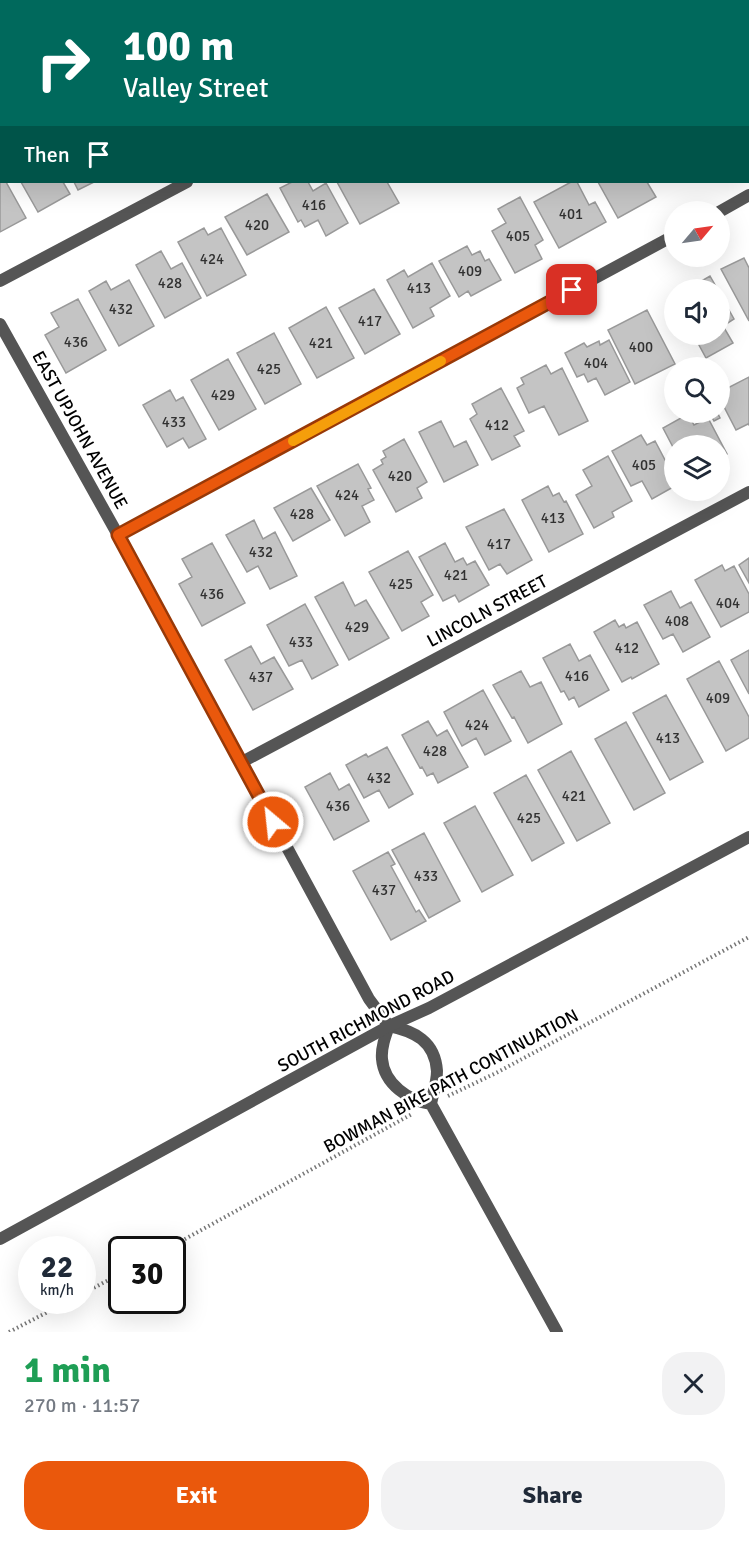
<!DOCTYPE html>
<html lang="en">
<head>
<meta charset="utf-8">
<style>
	:root { --surface:#fff; --page:#f2f2f3; --text:#1f2937; --muted:#747a83; --accent:#ea580c }
	body { margin:0; font-family:Signika,sans-serif; background:var(--page); color:var(--text); height:100vh; display:flex; flex-direction:column; font-size:22px; white-space:nowrap }
	* { box-sizing:border-box; margin:0 }
	p { font-size:20px; color:var(--muted) }
	.icon { flex:none; width:33px; height:33px; fill:none; stroke:currentColor; stroke-width:2; stroke-linecap:round; stroke-linejoin:round }
	.map { position:relative; height:1332px; overflow:hidden }
	.sheet { display:flex; flex-direction:column; background:var(--surface); flex:1 }
	.sheet>* { flex:none }
	.guide { position:absolute; left:0px; top:0px; width:750px; height:183px; box-shadow:0 6px 24px #0002; background:#00695c; color:#fff; overflow:hidden }
	.needle { width:39px; rotate:61deg }
	.fabs { position:absolute; left:664px; top:201px; display:grid; gap:12px }
	.fabs a { display:grid; place-items:center; width:66px; height:66px; border-radius:50%; background:var(--surface); box-shadow:0 6px 24px #0002; font-size:30px }
	.speed { position:absolute; left:18px; top:1236px; display:flex; gap:12px; font-size:30px; font-weight:700; text-align:center }
	.speed>* { display:grid; place-content:center; width:78px; height:78px; border-radius:50%; background:var(--surface); box-shadow:0 6px 24px #0002; line-height:1 }
	.speed small { font-size:15px; font-weight:400 }
	.speed .limit { border:3px solid #111; border-radius:9px; background:#fff; color:#111 }
	.pin { position:absolute; display:grid; place-items:center; width:51px; height:51px; color:#fff; margin:-26px; border-radius:12px; box-shadow:0 3px 9px #0006 }
	.me { position:absolute; width:66px; margin:-33px; rotate:332deg; stroke-linejoin:round; filter:drop-shadow(0 0 4px #0008) }
	.turn { display:flex; align-items:center; gap:21px; height:126px; padding:0 24px; font-size:27px }
	.turn .icon { width:78px; height:78px; stroke-width:2.5 }
	.turn b { display:block; font-size:42px; line-height:51px }
	.then { display:flex; align-items:center; height:57px; padding:0 24px; background:#0003; gap:12px; font-size:22px }
	.round { display:grid; place-items:center; flex:none; width:63px; height:63px; border-radius:24px; background:var(--page) }
	.summary { display:flex; align-items:center; justify-content:space-between; height:102px; padding:0 24px }
	h1 { font-size:36px; font-weight:800; line-height:45px; color:#1e9e55 }
	.cta { display:flex; gap:12px; margin-top:auto; padding:12px 24px }
	.cta a { flex:1; height:69px; border-radius:24px; background:var(--accent); color:#fff; font-size:24px; font-weight:800; line-height:69px; text-align:center }
	.cta a+a { background:var(--page); color:var(--text) }
	.map>svg:first-child { display:block }
</style>
</head>
<body>
<div class="map">
<svg width="749" height="1332" viewBox="0 0 749 1332">
	<rect width="100%" height="100%" fill="#fff"/>
	<!-- building -->
	<path fill="#c4c4c4" stroke="#999" stroke-width="1.5" d="M0,0H23L24,2H2V21Z
		M48,0H77L78,2H48Z
		M283,0H309L310,2H280Z
		M320,0H365L366,2H321Z
		M374,0H421V2H375Z
		M638,0H679L680,2H635Z
		M684,0H732L730,2Z
		M0,170L2,182H6L26,218L0,232Z
		M21,182H63L70,194L38,212Z
		M74,182H94L78,190Z
		M292,182H308L313,191L326,183L348,223L326,236L318,220L305,227L301,220L298,222L280,188Z
		M337,182H387L399,203L360,224Z
		M571,182H577L589,205L595,202L606,222L559,248L534,202Z
		M598,182H647L656,197L618,218Z
		M267,194L289,232L247,255L225,217Z
		M520,197L543,240L535,245L542,259L515,273L492,231L506,223L498,209Z
		M204,228L208,235L221,228L246,275L207,296L178,242Z
		M467,246L472,255L480,251L485,261L489,259L501,280L471,296L468,291L459,297L439,261Z
		M161,251L171,269L182,263L201,298L165,318L136,265Z
		M744,258L749,268V321L721,269Z
		M432,263L450,296L430,308L434,316L413,328L387,280L404,270L408,277Z
		M710,276L718,290H686Z
		M129,280L154,326L119,346L89,291L106,281L111,290Z
		M374,289L400,334L365,354L339,308Z
		M720,294L734,319L723,326L733,343L706,358L693,334H720Z
		M78,299L106,350L66,373L45,335L59,327L51,313Z
		M326,307L354,358L317,378L289,328Z
		M647,310L675,364L635,384L608,330Z
		M274,333L301,384L265,404L237,353Z
		M609,340L630,382L605,395L596,378L588,382L584,374L577,377L565,353L584,343L587,347L599,341L600,345Z
		M228,359L256,409L219,430L191,380Z
		M546,365L551,374L562,368L588,421L559,435L544,406L529,413L517,388L524,384L521,378Z
		M749,377V425L748,424L736,430L720,399V392Z
		M501,388L524,431L514,436L520,446L492,460L470,419L477,414L472,404Z
		M170,390L176,401L183,397L206,439L189,448L183,438L167,447L143,405Z
		M709,412H717L720,418L714,421Z
		M688,414L694,425L708,418L727,454L720,458V446H675V451L663,428Z
		M441,421L454,447L466,441L478,465L444,482L419,432Z
		M641,435L647,445L655,441L675,479V486L652,499L642,481L631,486L612,451Z
		M404,439L427,482L417,488L422,498L396,512L373,470L383,464L381,460L386,457L383,451Z
		M608,456L632,501L612,512L614,517L594,528L576,495L592,486L583,470Z
		M358,464L371,488L368,489L374,500L362,506L370,522L345,536L317,486Z
		M548,486L553,496L559,493L564,502L566,501L583,534L549,552L522,500Z
		M311,488L330,520L293,541L274,508Z
		M504,509L532,560L507,574L500,564L489,570L466,527Z
		M254,520L263,539L275,532L297,576L270,589L258,566L247,572L226,535Z
		M212,543L245,603L202,626L179,584L192,577L182,559Z
		M445,543L455,562L463,558L467,565L475,561L489,585L459,602L455,595L443,601L419,557Z
		M408,551L433,595L421,602L429,616L402,631L369,572Z
		M749,558V583L739,565Z
		M722,565L725,571L734,566L749,594V612L721,627L695,580Z
		M343,582L355,606L366,600L389,638L349,660L315,597Z
		M671,591L680,608L691,602L710,637L683,652L673,634L663,639L644,605Z
		M305,604L338,665L312,679L302,660L289,666L267,625Z
		M615,620L619,627L624,624L626,628L637,622L659,664L632,679L631,677L622,682L594,632Z
		M570,644L579,661L590,655L609,690L579,707L574,697L569,700L564,691L561,692L543,658Z
		M251,646L261,664L274,657L293,689L253,710L225,660Z
		M749,650V694L731,660Z
		M719,661L749,717V738L726,751L687,679Z
		M521,671L530,687L541,682L562,724L528,743L514,717L512,718L493,685Z
		M483,690L511,741L485,755L476,738L462,746L444,712Z
		M666,695L703,762L670,780L633,713Z
		M428,721L437,736L447,730L468,767L438,783L433,773L427,776L422,767L420,768L402,735Z
		M626,722L665,793L634,810L595,739Z
		M387,747L413,794L389,808L379,790L364,798L346,765L366,754L368,757Z
		M571,751L610,823L577,841L538,770Z
		M330,773L339,790L349,784L369,821L334,840L305,787Z
		M526,775L564,843L532,861L494,793Z
		M475,806L513,875L482,892L444,823Z
		M424,833L460,901L429,918L392,850Z
		M388,852L395,864L391,866L416,912L419,910L426,921L391,940L353,871Z"/>
	<g fill="none" stroke-linecap="round" stroke-linejoin="round">
		<!-- path -->
		<path stroke="#777" stroke-width="4" stroke-dasharray="1.5 3" stroke-linecap="butt" d="M448,1096L496,1073L749,937
			M165,1250L412,1114
			M82,1294L122,1273
			M9,1332L71,1300"/>
		<!-- minor -->
		<path stroke="#555" stroke-width="12" d="M523,2L526,0
			M719,212L749,195
			M0,281L187,182
			M0,324L118,535L369,999L389,1026
			M118,535L675,235
			M242,762L749,492
			M389,1026C414,1031 435,1041 437,1071C437,1082 433,1093 431,1104L557,1332
			M389,1026C385,1037 381,1048 382,1059C384,1084 409,1101 431,1104"/>
		<!-- tertiary -->
		<path stroke="#555" stroke-width="12" d="M0,1239L389,1026L429,1008L749,837"/>
	</g>
	<g fill="none" stroke-linecap="round" stroke-linejoin="round">
		<!-- route casing -->
		<g stroke="#983908" stroke-width="15">
			<path id="route" d="M273,822L118,535L572,290"/>
		</g>
		<!-- route -->
		<use href="#route" stroke="#ea580c" stroke-width="10"/>
		<!-- slow -->
		<path stroke="#f59e0b" stroke-width="10" d="M293,441L441,361"/>
	</g>
	<g text-anchor="middle" dominant-baseline="central" stroke-width="5" stroke-linejoin="round" paint-order="stroke">
		<!-- number labels -->
		<g font-size="15" fill="#313131">
			<text x="314" y="205">416</text>
			<text x="571" y="214">401</text>
			<text x="257" y="225">420</text>
			<text x="518" y="236">405</text>
			<text x="212" y="259">424</text>
			<text x="470" y="271">409</text>
			<text x="170" y="283">428</text>
			<text x="419" y="288">413</text>
			<text x="121" y="309">432</text>
			<text x="370" y="321">417</text>
			<text x="76" y="342">436</text>
			<text x="321" y="343">421</text>
			<text x="641" y="347">400</text>
			<text x="596" y="363">404</text>
			<text x="269" y="369">425</text>
			<text x="223" y="395">429</text>
			<text x="174" y="422">433</text>
			<text x="497" y="425">412</text>
			<text x="644" y="465">405</text>
			<text x="400" y="476">420</text>
			<text x="347" y="495">424</text>
			<text x="302" y="514">428</text>
			<text x="553" y="518">413</text>
			<text x="499" y="544">417</text>
			<text x="261" y="552">432</text>
			<text x="456" y="575">421</text>
			<text x="401" y="584">425</text>
			<text x="212" y="594">436</text>
			<text x="728" y="603">404</text>
			<text x="677" y="621">408</text>
			<text x="357" y="627">429</text>
			<text x="301" y="642">433</text>
			<text x="627" y="648">412</text>
			<text x="577" y="676">416</text>
			<text x="261" y="677">437</text>
			<text x="718" y="698">409</text>
			<text x="477" y="725">424</text>
			<text x="668" y="738">413</text>
			<text x="435" y="751">428</text>
			<text x="379" y="778">432</text>
			<text x="574" y="796">421</text>
			<text x="338" y="806">436</text>
			<text x="529" y="818">425</text>
			<text x="426" y="876">433</text>
			<text x="384" y="890">437</text>
		</g>
		<!-- street labels -->
		<g font-size="18" fill="#000" stroke="#fff">
			<text transform="translate(80 430) rotate(61)">EAST UPJOHN AVENUE</text>
			<text transform="translate(487 611) rotate(-28)">LINCOLN STREET</text>
			<text transform="translate(366 1021) rotate(-28)">SOUTH RICHMOND ROAD</text>
			<text transform="translate(451 1081) rotate(-28)">BOWMAN BIKE PATH CONTINUATION</text>
		</g>
	</g>
</svg>
<div class="fabs">
<a><svg class="needle" viewBox="-14 -14 28 28"><path d="M0-13l5 13h-10z" fill="#e53935"/><path d="M0 13l5-13h-10z" fill="#747a83"/></svg></a>
<a><svg class="icon" aria-label="sound" viewBox="0 0 24 24"><path d="M4 9h4l5-4v14l-5-4H4zM17 9q2 3 0 6"/></svg></a>
<a><svg class="icon" aria-label="search" viewBox="0 0 24 24"><circle cx="10" cy="10" r="6"/><path d="M15 15l6 6"/></svg></a>
<a><svg class="icon" aria-label="layers" viewBox="0 0 24 24"><path d="M12 4l9 5-9 5-9-5zM3 14l9 5 9-5"/></svg></a>
</div>
<div class="speed"><div>22<small>km/h</small></div><div class="limit">30</div></div>
<div class="pin" style="left:572px;top:290px;background:#d93025"><svg class="icon" aria-label="arrive" viewBox="0 0 24 24"><path d="M6 21V4h12l-3 4 3 4H6"/></svg></div>
<svg class="me" style="left:273px;top:822px" viewBox="-20 -20 40 40"><circle r="17" fill="#ea580c" stroke="#fff" stroke-width="3"/><path d="M0-11L8 9 0 5-8 9z" fill="#fff"/></svg>
<div class="guide">
<div class="turn"><svg class="icon" aria-label="right" viewBox="0 0 24 24"><path d="M7 20v-9h11M14 6l5 5-5 5"/></svg><div><b>100 m</b>Valley Street</div></div>
<div class="then">Then<svg class="icon" aria-label="arrive" viewBox="0 0 24 24"><path d="M6 21V4h12l-3 4 3 4H6"/></svg></div>
</div>
</div>
<section class="sheet">
<div class="summary"><div><h1>1 min</h1><p>270 m · 11:57</p></div><a class="round"><svg class="icon" aria-label="close" viewBox="0 0 24 24"><path d="M6 6l12 12M18 6L6 18"/></svg></a></div>
<div class="cta"><a>Exit</a><a>Share</a></div>
</section>
</body>
</html>
